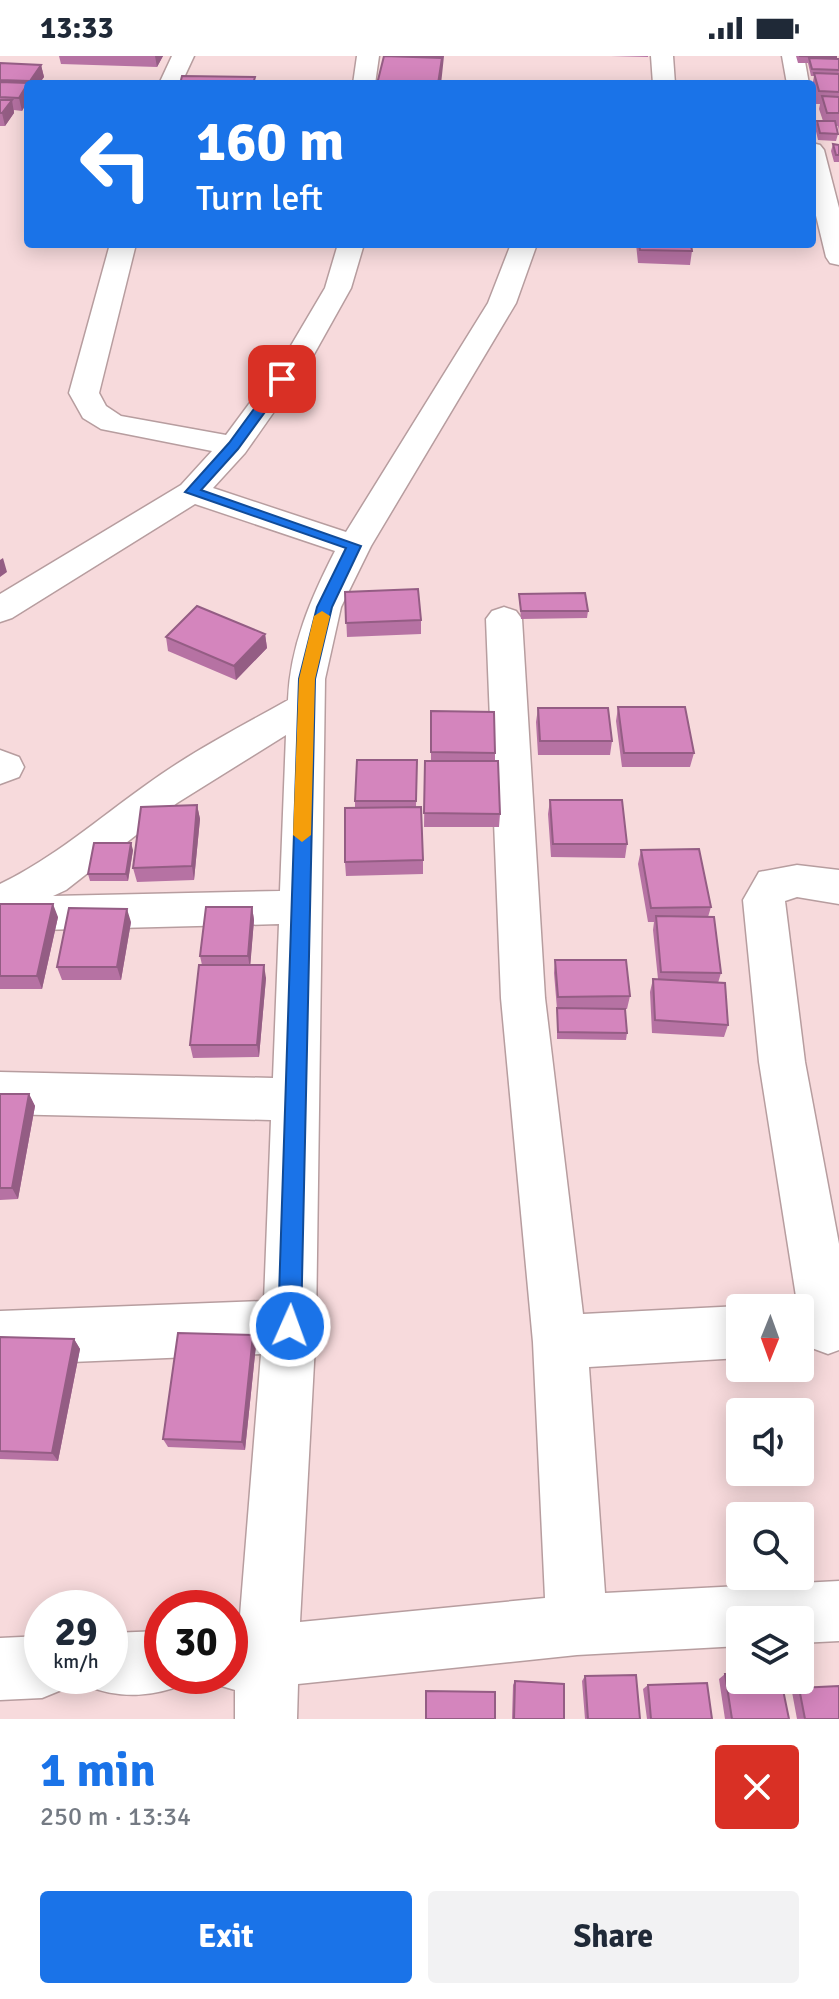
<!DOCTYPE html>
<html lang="en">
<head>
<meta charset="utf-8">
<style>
	:root { --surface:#fff; --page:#f2f2f3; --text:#1f2937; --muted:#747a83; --accent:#1a73e8 }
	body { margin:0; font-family:Signika,sans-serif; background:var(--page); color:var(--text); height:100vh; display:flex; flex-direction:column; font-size:30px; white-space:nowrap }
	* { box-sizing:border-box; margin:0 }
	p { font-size:26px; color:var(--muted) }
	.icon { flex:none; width:44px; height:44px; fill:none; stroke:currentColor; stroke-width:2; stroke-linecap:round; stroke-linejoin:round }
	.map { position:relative; height:1663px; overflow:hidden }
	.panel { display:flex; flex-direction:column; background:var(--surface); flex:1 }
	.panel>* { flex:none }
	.guide { position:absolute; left:24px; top:24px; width:792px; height:168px; border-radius:8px; box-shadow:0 4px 20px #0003; background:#1a73e8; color:#fff; overflow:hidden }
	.needle { width:52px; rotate:181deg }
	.buttons { position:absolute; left:726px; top:1238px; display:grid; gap:16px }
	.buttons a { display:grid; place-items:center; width:88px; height:88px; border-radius:8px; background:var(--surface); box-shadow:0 4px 20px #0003; font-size:40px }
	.speed { position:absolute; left:24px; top:1534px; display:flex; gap:16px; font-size:40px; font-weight:700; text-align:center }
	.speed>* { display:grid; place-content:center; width:104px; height:104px; border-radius:50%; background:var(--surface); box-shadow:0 4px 20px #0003; line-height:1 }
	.speed small { font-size:20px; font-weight:400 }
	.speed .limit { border:12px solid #d22; background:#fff; color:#111 }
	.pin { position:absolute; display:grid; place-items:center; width:68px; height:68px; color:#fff; margin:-34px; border-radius:16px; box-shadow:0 4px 12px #0006 }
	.me { position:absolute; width:88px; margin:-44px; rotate:2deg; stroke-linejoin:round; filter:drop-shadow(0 0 6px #0008) }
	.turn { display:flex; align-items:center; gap:28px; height:168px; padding:0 40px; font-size:36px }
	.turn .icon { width:104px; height:104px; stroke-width:2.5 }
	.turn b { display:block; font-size:56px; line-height:68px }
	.round { display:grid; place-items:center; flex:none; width:84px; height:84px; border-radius:8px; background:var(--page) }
	.summary { display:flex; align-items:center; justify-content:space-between; height:136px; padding:0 40px }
	h1 { font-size:48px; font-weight:800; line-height:60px; color:var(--accent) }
	.cta { display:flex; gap:16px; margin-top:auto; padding:16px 40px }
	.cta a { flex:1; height:92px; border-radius:8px; background:var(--accent); color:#fff; font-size:32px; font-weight:800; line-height:92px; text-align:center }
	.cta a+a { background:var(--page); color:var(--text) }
	.status { display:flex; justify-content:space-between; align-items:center; height:56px; padding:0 40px; background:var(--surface); direction:ltr }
	.status svg { height:22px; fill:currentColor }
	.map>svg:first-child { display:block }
</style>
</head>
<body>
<div class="status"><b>13:33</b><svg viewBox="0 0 49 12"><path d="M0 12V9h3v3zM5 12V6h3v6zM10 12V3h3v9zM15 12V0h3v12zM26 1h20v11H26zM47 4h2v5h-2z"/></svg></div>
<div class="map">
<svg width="839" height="1663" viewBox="0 0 839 1663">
	<rect width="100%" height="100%" fill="#f7dadc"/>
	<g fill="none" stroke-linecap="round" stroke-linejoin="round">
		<!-- minor casing -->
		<g stroke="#b79d9f" stroke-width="3">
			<path id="minor" d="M172,0H194L181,28H159Z
				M357,0H379L375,28H353Z
				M651,0H673L675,28H653Z
				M782,0H804L809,28H787Z
				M812,87L820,89L824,94L839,152V209L830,207L826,201L812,143Z
				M110,188H136L99,337L106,350L121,360L226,379L286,298L325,232L338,188H364L351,232L313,300L245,397L213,432L346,476L488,247L511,188H537L516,247L371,490L341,551L325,623L316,1270L300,1566L545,1542L533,1286L501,942L486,563L492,555L504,551L516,555L522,563L545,942L583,1258L740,1250L746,1252H740V1302L589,1311L605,1537L839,1525V1585L800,1587V1564H740V1590L577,1599L298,1628L297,1663H235V1634L208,1626L206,1620H230V1573L239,1572L261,1298L0,1309V1255L264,1245L271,1064L0,1058V1016L273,1022L279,868L0,875V828C54,802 98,763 146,729C191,696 240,671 288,644C290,590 311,542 335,495L195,448L12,562L0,566V538L181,429L212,395L101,373L83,362L69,337ZM286,679L280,835L53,840L66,834L177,747Z
				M0,694L19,701L24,711L19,721L0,728Z
				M797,809L839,814V848L797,841L785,845L805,1006L839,1188V1294L828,1298L809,1291L801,1272L759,1006L743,844L759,816Z
				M162,1575V1620H187L184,1628C153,1641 119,1643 88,1630L84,1620H110V1577Z
				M42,1580V1620H69L64,1633L42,1642L0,1644V1582Z"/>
		</g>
		<!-- minor -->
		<use href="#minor" fill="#fff" fill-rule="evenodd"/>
	</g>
	<!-- wall -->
	<path fill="#b672a3" d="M59,0H163L157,11L61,8Z
		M611,0H648V1Z
		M796,0H836V3H839V76L838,70H836L838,78L836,85L818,84L815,71L817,65H823L819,53L820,48H816L812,31L814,20H811L808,7H798Z
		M0,7L41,9L44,21L39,28H28V44L22,55L14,54V57L5,70H0Z
		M833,88L839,89V106H834L831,95Z
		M636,188H691L692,195L690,209L638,207Z
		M345,536L421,564V578L347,581Z
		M519,538L588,555L587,562L521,563Z
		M265,578L267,592L236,624L168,595L166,581Z
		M618,651L694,697L690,711H622L616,665Z
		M538,652L612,685L610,699H538L536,666Z
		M431,655L495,697V705L500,758L499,771H424L425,705H431Z
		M417,704L416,751L423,804V818L346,820L345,806L355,752V745Z
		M550,744L627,788L625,802L551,801L548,758Z
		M197,749L200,763L194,824L137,826L133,812Z
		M133,794L128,825H90L88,818Z
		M641,794L711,851L708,861L721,917L718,927L728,969L724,981L652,977L650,936L653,923H658L653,874L654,866H648L638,808Z
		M0,848L58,861L42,933H0Z
		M252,851L254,864L250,909L266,922L259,1001L193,1002L190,989L202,909L200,900Z
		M131,866L121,924H62L57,911Z
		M555,904L630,940L627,953H615L627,977L626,984L557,983V953L554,917Z
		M0,1038H29L35,1050L18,1143L0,1144Z
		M253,1279L256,1289L245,1394L168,1391L163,1383Z
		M0,1281L74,1283L80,1293L58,1405L0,1403Z
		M725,1618L789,1663H725L719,1623Z
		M585,1620L640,1663H585L582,1625Z
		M515,1625L564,1663H512L513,1629Z
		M648,1629L712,1663H647L643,1633Z
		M799,1632L839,1663H797L792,1636Z"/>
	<!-- shaded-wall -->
	<path fill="#945d84" d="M155,0H163L157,11Z
		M442,0H444L442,19L441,28H438Z
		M41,9L44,21L39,28H30V25Z
		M28,27V44L22,55L19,42Z
		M12,44L14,57L5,70L2,57Z
		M3,502L7,516L0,521V504Z
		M265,578L267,592L236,624L234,610Z
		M197,749L200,763L194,824L192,810Z
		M131,787L133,794L128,825L126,818Z
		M53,848L58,861L42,933L37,920Z
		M252,851L254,864L250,913L248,900Z
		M127,853L131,866L121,924L117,911Z
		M264,909L266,922L259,1001L257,989Z
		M29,1038L35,1050L18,1143L12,1132Z
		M253,1279L256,1289L245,1394L242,1386Z
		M74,1283L80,1293L58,1405L52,1397Z"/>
	<!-- building -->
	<path fill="#d485bd" stroke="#945d84" stroke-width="2" d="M384,0L442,2L438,28H377Z
		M386,0H442L441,2Z
		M799,0H836V1Z
		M809,2L839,3V14L812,13Z
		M0,7L41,9L30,25L0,24Z
		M814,17L839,18V36L819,35Z
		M182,20L255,21L253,28H180Z
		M0,26L28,27L19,42L0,41Z
		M822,40L839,41V57H827Z
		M0,44H12L2,57H0Z
		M817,65H835L838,78L820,77Z
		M833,88L839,89V99H836Z
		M639,188H691L692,195L640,194Z
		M418,533L421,564L346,567L345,536Z
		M585,537L588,555H521L519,538Z
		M197,550L265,578L234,610L166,581Z
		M618,651H685L694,697H624Z
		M538,652H608L612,685H540Z
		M431,655L494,656L495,697L431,696Z
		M357,704H417L416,745H355Z
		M425,705H498L500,758L424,757Z
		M550,744H622L627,788H553Z
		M197,749L192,810L133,812L141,751Z
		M421,751L423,804L345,806V752Z
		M94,787H131L126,818H88Z
		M699,793L711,851L651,852L641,794Z
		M0,848H53L37,920H0Z
		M206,851H252L248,900H200Z
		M69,852L127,853L117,911H57Z
		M656,860L714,861L721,917L661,916Z
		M555,904H626L630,940L558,941Z
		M199,909H264L257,989H190Z
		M653,923L725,927L728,969L655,964Z
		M557,952L625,953L627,977L558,976Z
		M0,1038H29L12,1132H0Z
		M178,1277L253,1279L242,1386L163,1383Z
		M0,1281L74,1283L52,1397L0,1395Z
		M725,1618H740V1624H781L789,1663H732Z
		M636,1619L640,1663H588L585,1620Z
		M515,1625L564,1628V1663H514Z
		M707,1627L712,1663H651L648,1629Z
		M839,1630V1663H805L799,1632Z
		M426,1635L495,1636V1663H426Z"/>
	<!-- route -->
	<path fill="#1a73e8" stroke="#114b97" stroke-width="2" d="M278,320L289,323L238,393L201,434L361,490L332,551L315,623L301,1270L298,1278L290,1281L281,1278L278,1270L299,623L317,551L346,492L185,436L229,387Z"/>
	<!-- slow -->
	<path fill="#f59e0b" d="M322,555L330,560L315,623L311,779L302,786L293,779L299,623L314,560Z"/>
</svg>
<div class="buttons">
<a><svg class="needle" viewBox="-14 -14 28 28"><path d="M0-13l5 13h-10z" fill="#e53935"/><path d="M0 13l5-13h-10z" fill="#747a83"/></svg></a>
<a><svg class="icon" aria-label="sound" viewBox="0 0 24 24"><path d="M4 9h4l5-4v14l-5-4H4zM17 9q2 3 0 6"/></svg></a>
<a><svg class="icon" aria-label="search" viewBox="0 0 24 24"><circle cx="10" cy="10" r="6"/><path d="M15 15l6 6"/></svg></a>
<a><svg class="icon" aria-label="layers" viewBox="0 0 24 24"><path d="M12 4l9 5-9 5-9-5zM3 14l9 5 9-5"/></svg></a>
</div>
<div class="speed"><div>29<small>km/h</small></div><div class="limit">30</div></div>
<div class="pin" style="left:282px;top:323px;background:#d93025"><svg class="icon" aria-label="arrive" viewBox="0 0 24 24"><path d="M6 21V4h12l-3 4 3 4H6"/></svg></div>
<svg class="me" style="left:290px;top:1270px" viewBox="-20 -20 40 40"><circle r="17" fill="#1a73e8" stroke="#fff" stroke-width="3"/><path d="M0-11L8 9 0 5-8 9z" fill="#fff"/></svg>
<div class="guide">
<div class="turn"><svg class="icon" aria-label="left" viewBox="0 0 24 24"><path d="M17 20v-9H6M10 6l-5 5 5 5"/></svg><div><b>160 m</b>Turn left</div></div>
</div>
</div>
<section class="panel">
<div class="summary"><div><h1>1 min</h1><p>250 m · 13:34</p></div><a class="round" style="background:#d93025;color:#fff"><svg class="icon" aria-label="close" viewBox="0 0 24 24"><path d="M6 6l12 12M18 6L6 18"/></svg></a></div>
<div class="cta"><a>Exit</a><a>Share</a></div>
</section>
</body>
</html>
